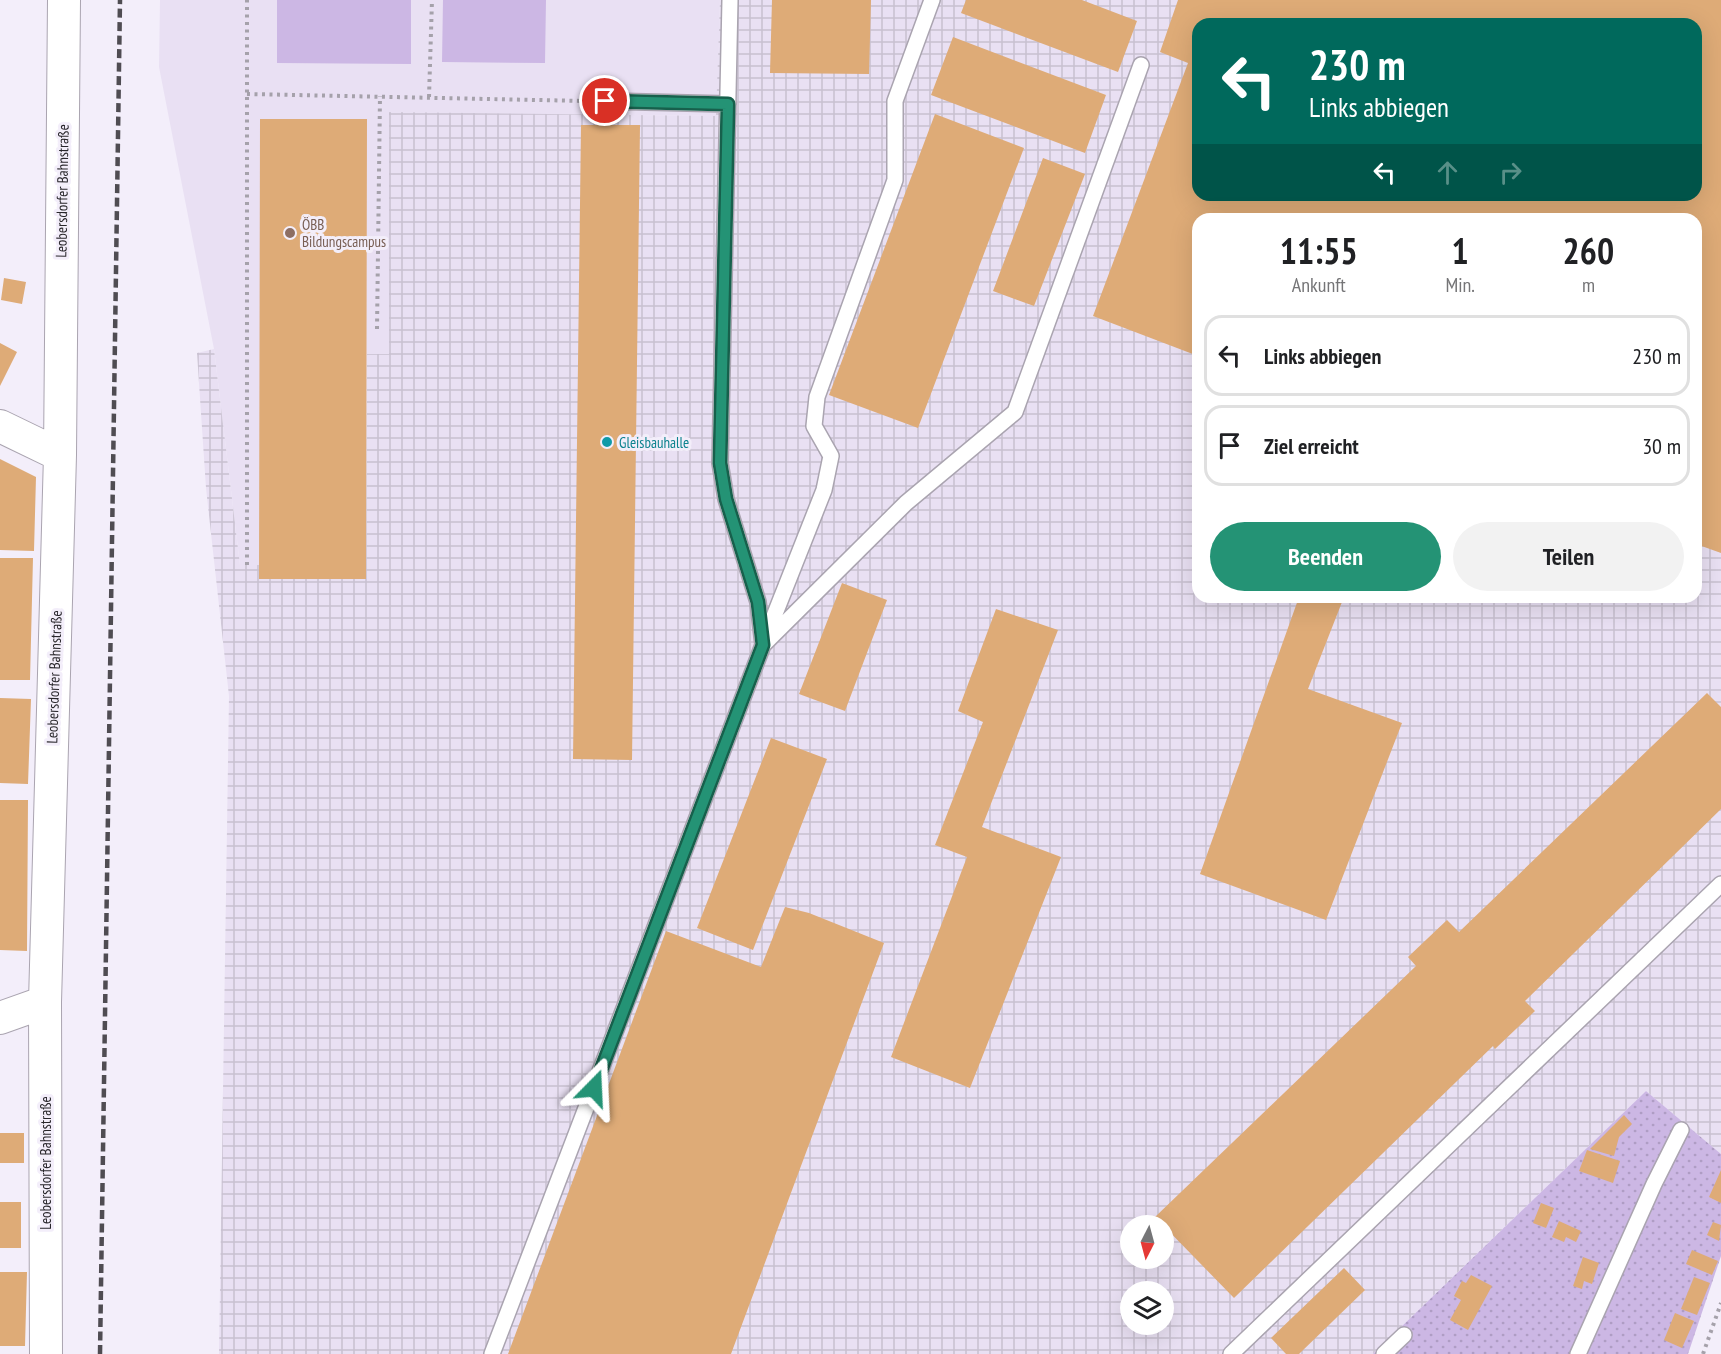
<!DOCTYPE html>
<html lang="de">
<head>
<meta charset="utf-8">
<style>
	:root { --surface:#fff; --page:#f2f2f2; --text:#202124; --muted:#757577; --line:#e0e0e0; --accent:#249375 }
	body { margin:0; font-family:"PT Sans Narrow",sans-serif; background:var(--page); color:var(--text); height:100vh; display:flex; flex-direction:column; font-size:22px; white-space:nowrap }
	* { box-sizing:border-box; margin:0 }
	p { font-size:20px; color:var(--muted) }
	.icon { flex:none; width:33px; height:33px; fill:none; stroke:currentColor; stroke-width:2; stroke-linecap:round; stroke-linejoin:round }
	.map { position:relative; flex:1; overflow:hidden }
	.panel { position:absolute; left:1192px; top:213px; width:510px; height:390px; display:flex; flex-direction:column; background:var(--surface); border-radius:18px; box-shadow:0 6px 24px #0002 }
	.panel>* { flex:none }
	.guide { position:absolute; left:1192px; top:18px; width:510px; height:183px; border-radius:18px; box-shadow:0 6px 24px #0002; background:#00695c; color:#fff; overflow:hidden }
	.needle { width:39px; rotate:186deg }
	.fabs { position:absolute; left:1120px; top:1215px; display:grid; gap:12px }
	.fabs a { display:grid; place-items:center; width:54px; height:54px; border-radius:50%; background:var(--surface); box-shadow:0 6px 24px #0002; font-size:30px }
	.pin { position:absolute; display:grid; place-items:center; width:51px; height:51px; color:#fff; margin:-26px; border:3px solid #fff; border-radius:50%; box-shadow:0 2px 6px #0007 }
	.me { position:absolute; width:66px; margin:-33px; rotate:21deg; stroke-linejoin:round; filter:drop-shadow(0 0 4px #0008) }
	.turn { display:flex; align-items:center; gap:21px; height:126px; padding:0 18px; font-size:27px }
	.turn .icon { width:78px; height:78px; stroke-width:2.5 }
	.turn b { display:block; font-size:42px; line-height:51px }
	.lanes { display:flex; align-items:center; height:57px; padding:0 18px; background:#0003; justify-content:center; gap:30px; direction:ltr }
	.lanes .off { opacity:.35 }
	.eta { display:flex; justify-content:space-evenly; align-items:center; height:102px; text-align:center }
	.eta b { font-size:36px; font-weight:600; line-height:42px }
	.action { display:flex; gap:12px; margin-top:auto; padding:12px 18px }
	.action a { flex:1; height:69px; border-radius:36px; background:var(--accent); color:#fff; font-size:24px; font-weight:600; line-height:69px; text-align:center }
	.action a+a { background:var(--page); color:var(--text) }
	ul { padding:0; list-style:none }
	li { display:flex; align-items:center; gap:18px; height:81px; margin:0 12px 9px; padding:0 6px; border:3px solid var(--line); border-radius:18px }
	li div { flex:1 }
	li b { display:block; font-size:22px }
	li em { font-style:normal }
	.map>svg:first-child { display:block }
</style>
</head>
<body>
<div class="map">
<svg width="1721" height="1354" viewBox="0 0 1721 1354">
	<defs>
		<pattern id="industrial-grid" width="8" height="8" patternUnits="userSpaceOnUse" patternTransform="scale(1.5)"><rect width="8" height="8" fill="#e9e0f3"/><path d="M0 4h8M4 0v8" fill="none" stroke="#c8c0d0"/></pattern>
		<pattern id="grass-dots" width="8" height="8" patternUnits="userSpaceOnUse" patternTransform="scale(1.5)"><rect width="8" height="8" fill="#ccb7e4"/><path d="M2 2h.1M6 6h.1" fill="none" stroke="#af9dc4" stroke-width="1.8" stroke-linecap="round"/></pattern>
	</defs>
	<rect width="100%" height="100%" fill="#f3eefa"/>
	<!-- built -->
	<path fill="#e9e0f3" d="M160,0H720L717,116L389,113V354L367,355L366,579H259L247,565H240L214,349L159,67Z"/>
	<!-- industrial -->
	<path fill="url(#industrial-grid)" fill-rule="evenodd" d="M720,0H1721V1154L1646,1091L1373,1354H219L229,696L206,488L197,353L214,349L240,565H259V579H366L367,354H389V112L716,116ZM1198,24H1696V195H1198ZM1198,219H1696V597H1198ZM1131,1226H1164V1258H1131ZM1131,1292H1164V1324H1131Z"/>
	<!-- grass -->
	<path fill="url(#grass-dots)" d="M1646,1091L1721,1154V1256L1688,1354H1373Z"/>
	<!-- park -->
	<path fill="#ccb7e4" d="M277,0H411V64L277,63Z
		M443,0H546L545,63L442,62Z"/>
	<!-- building -->
	<path fill="#deab77" fill-rule="evenodd" d="M772,0H871L869,74L770,73Z
		M966,0H1082L1137,21L1118,72L961,13Z
		M1178,0H1721V553L1696,544V219H1198V356L1093,316L1188,63L1160,52ZM1198,24H1696V195H1198Z
		M953,37L1106,95L1085,153L931,95Z
		M935,114L1024,148L918,428L829,395Z
		M260,119H367L366,579H259Z
		M581,125H640L632,760L573,759Z
		M1043,158L1085,174L1034,306L993,291Z
		M4,278L26,282L22,304L1,300Z
		M0,343L17,352L0,386Z
		M0,459L36,477L34,551L0,550Z
		M0,558H33L30,680H0Z
		M842,583L887,600L845,711L799,694Z
		M1299,597H1329L1342,602L1308,689L1402,723L1326,920L1200,874Z
		M996,609L1058,630L982,827L1061,857L970,1088L891,1057L967,857L935,845L983,722L958,711Z
		M1707,693L1721,707V809L1525,1001L1535,1011L1495,1049L1493,1046L1234,1298L1155,1217L1416,966L1408,957L1447,920L1459,932Z
		M0,698L31,699L28,784L0,783Z
		M771,738L827,759L753,950L697,928Z
		M0,800H28L27,951L0,950Z
		M785,907L809,913L884,943L731,1354H508L666,931L761,967Z
		M1624,1115L1632,1124L1619,1137L1614,1156L1590,1149Z
		M0,1133H24V1163H0Z
		M1587,1150L1620,1161L1613,1183L1579,1171Z
		M1721,1170V1203L1709,1197Z
		M0,1202H21V1248H0Z
		M1541,1203L1554,1208L1546,1228L1533,1223Z
		M1559,1221L1581,1231L1576,1242L1566,1237L1564,1242L1552,1237Z
		M1713,1222L1721,1225L1719,1241L1707,1235Z
		M1692,1250L1718,1261L1712,1275L1686,1264Z
		M1583,1257L1599,1263L1592,1284L1584,1281L1582,1289L1573,1286Z
		M1344,1268L1365,1290L1299,1354H1286L1271,1338Z
		M0,1272H27L25,1346H0Z
		M1471,1275L1492,1286L1468,1330L1450,1320L1461,1300L1454,1296L1462,1281L1466,1283Z
		M1694,1277L1710,1283L1697,1315L1681,1309Z
		M1675,1313L1694,1321L1682,1348L1664,1340Z"/>
	<g fill="none" stroke-linecap="round" stroke-linejoin="round">
		<!-- service casing -->
		<g stroke="#aaa4b0" stroke-width="18">
			<path id="service" d="M605,101L728,104
				M765,639L824,490L831,456L814,426L817,397L895,180V101L932,0
				M763,645L906,503L1015,412L1141,65
				M492,1354L763,645L758,602L726,499L720,463L730,0
				M1231,1354L1721,884
				M1384,1354L1404,1335
				M1578,1354L1654,1184L1681,1130"/>
		</g>
		<!-- minor casing -->
		<g stroke="#aaa4b0" stroke-width="34">
			<path id="minor" d="M0,426L60,455
				M0,1018L45,1002
				M46,1354L45,1002L60,455L64,0"/>
		</g>
		<!-- path -->
		<path stroke="#a5a1aa" stroke-width="4" stroke-dasharray="3 4.5" stroke-linecap="butt" d="M247,94L585,101
			M429,97L432,0
			M377,329L380,96
			M247,565V0
			M1703,1354L1721,1303"/>
		<!-- service -->
		<use href="#service" stroke="#fff" stroke-width="15"/>
		<!-- minor -->
		<use href="#minor" stroke="#fff" stroke-width="32"/>
		<!-- rail -->
		<path stroke="#4f4c52" stroke-width="4.5" stroke-dasharray="9 4.5" stroke-linecap="butt" d="M100,1354L120,0"/>
	</g>
	<g fill="none" stroke-linecap="round" stroke-linejoin="round">
		<!-- route casing -->
		<g stroke="#17604c" stroke-width="15">
			<path id="route" d="M594,1088L763,645L758,602L726,499L720,463L728,104L605,101"/>
		</g>
		<!-- route -->
		<use href="#route" stroke="#249375" stroke-width="10"/>
	</g>
	<!-- markers -->
	<circle fill="#8d6e63" stroke="#f3eefa" stroke-width="2" cx="290" cy="233" r="6"/>
	<circle fill="#0f9aa8" stroke="#f3eefa" stroke-width="2" cx="607" cy="442" r="6"/>
	<g text-anchor="middle" dominant-baseline="central" stroke-width="6" stroke-linejoin="round" paint-order="stroke">
		<!-- street labels -->
		<g font-size="15" fill="#28262b" stroke="#f3eefa">
			<text transform="translate(62 191) rotate(-89)">Leobersdorfer Bahnstraße</text>
			<text transform="translate(54 677) rotate(-88)">Leobersdorfer Bahnstraße</text>
			<text transform="translate(45 1163) rotate(-90)">Leobersdorfer Bahnstraße</text>
		</g>
		<!-- education labels -->
		<g font-size="15" fill="#785e54" stroke="#f3eefa" text-anchor="start">
			<text x="302" y="224">ÖBB<tspan x="302" dy="17">Bildungscampus</tspan></text>
		</g>
		<!-- culture labels -->
		<g font-size="15" fill="#0d838f" stroke="#f3eefa" text-anchor="start">
			<text x="619" y="442">Gleisbauhalle</text>
		</g>
	</g>
</svg>
<div class="fabs">
<a><svg class="needle" viewBox="-14 -14 28 28"><path d="M0-13l5 13h-10z" fill="#e53935"/><path d="M0 13l5-13h-10z" fill="#757577"/></svg></a>
<a><svg class="icon" aria-label="layers" viewBox="0 0 24 24"><path d="M12 4l9 5-9 5-9-5zM3 14l9 5 9-5"/></svg></a>
</div>
<div class="pin" style="left:605px;top:101px;background:#d93025"><svg class="icon" aria-label="arrive" viewBox="0 0 24 24"><path d="M6 21V4h12l-3 4 3 4H6"/></svg></div>
<svg class="me" style="left:594px;top:1088px" viewBox="-20 -20 40 40"><path d="M0-17L14 15 0 8-14 15z" fill="#249375" stroke="#fff" stroke-width="4"/></svg>
<div class="guide">
<div class="turn"><svg class="icon" aria-label="left" viewBox="0 0 24 24"><path d="M17 20v-9H6M10 6l-5 5 5 5"/></svg><div><b>230 m</b>Links abbiegen</div></div>
<div class="lanes"><svg class="icon" aria-label="left" viewBox="0 0 24 24"><path d="M17 20v-9H6M10 6l-5 5 5 5"/></svg><svg class="icon off" aria-label="ahead" viewBox="0 0 24 24"><path d="M12 20V5M6 11l6-6 6 6"/></svg><svg class="icon off" aria-label="right" viewBox="0 0 24 24"><path d="M7 20v-9h11M14 6l5 5-5 5"/></svg></div>
</div>
<section class="panel">
<div class="eta">
<div><b>11:55</b><p>Ankunft</p></div>
<div><b>1</b><p>Min.</p></div>
<div><b>260</b><p>m</p></div>
</div>
<ul>
<li><svg class="icon" aria-label="left" viewBox="0 0 24 24"><path d="M17 20v-9H6M10 6l-5 5 5 5"/></svg><div><b>Links abbiegen</b></div><em>230 m</em></li>
<li><svg class="icon" aria-label="arrive" viewBox="0 0 24 24"><path d="M6 21V4h12l-3 4 3 4H6"/></svg><div><b>Ziel erreicht</b></div><em>30 m</em></li>
</ul>
<div class="action"><a>Beenden</a><a>Teilen</a></div>
</section>
</div>
</body>
</html>
